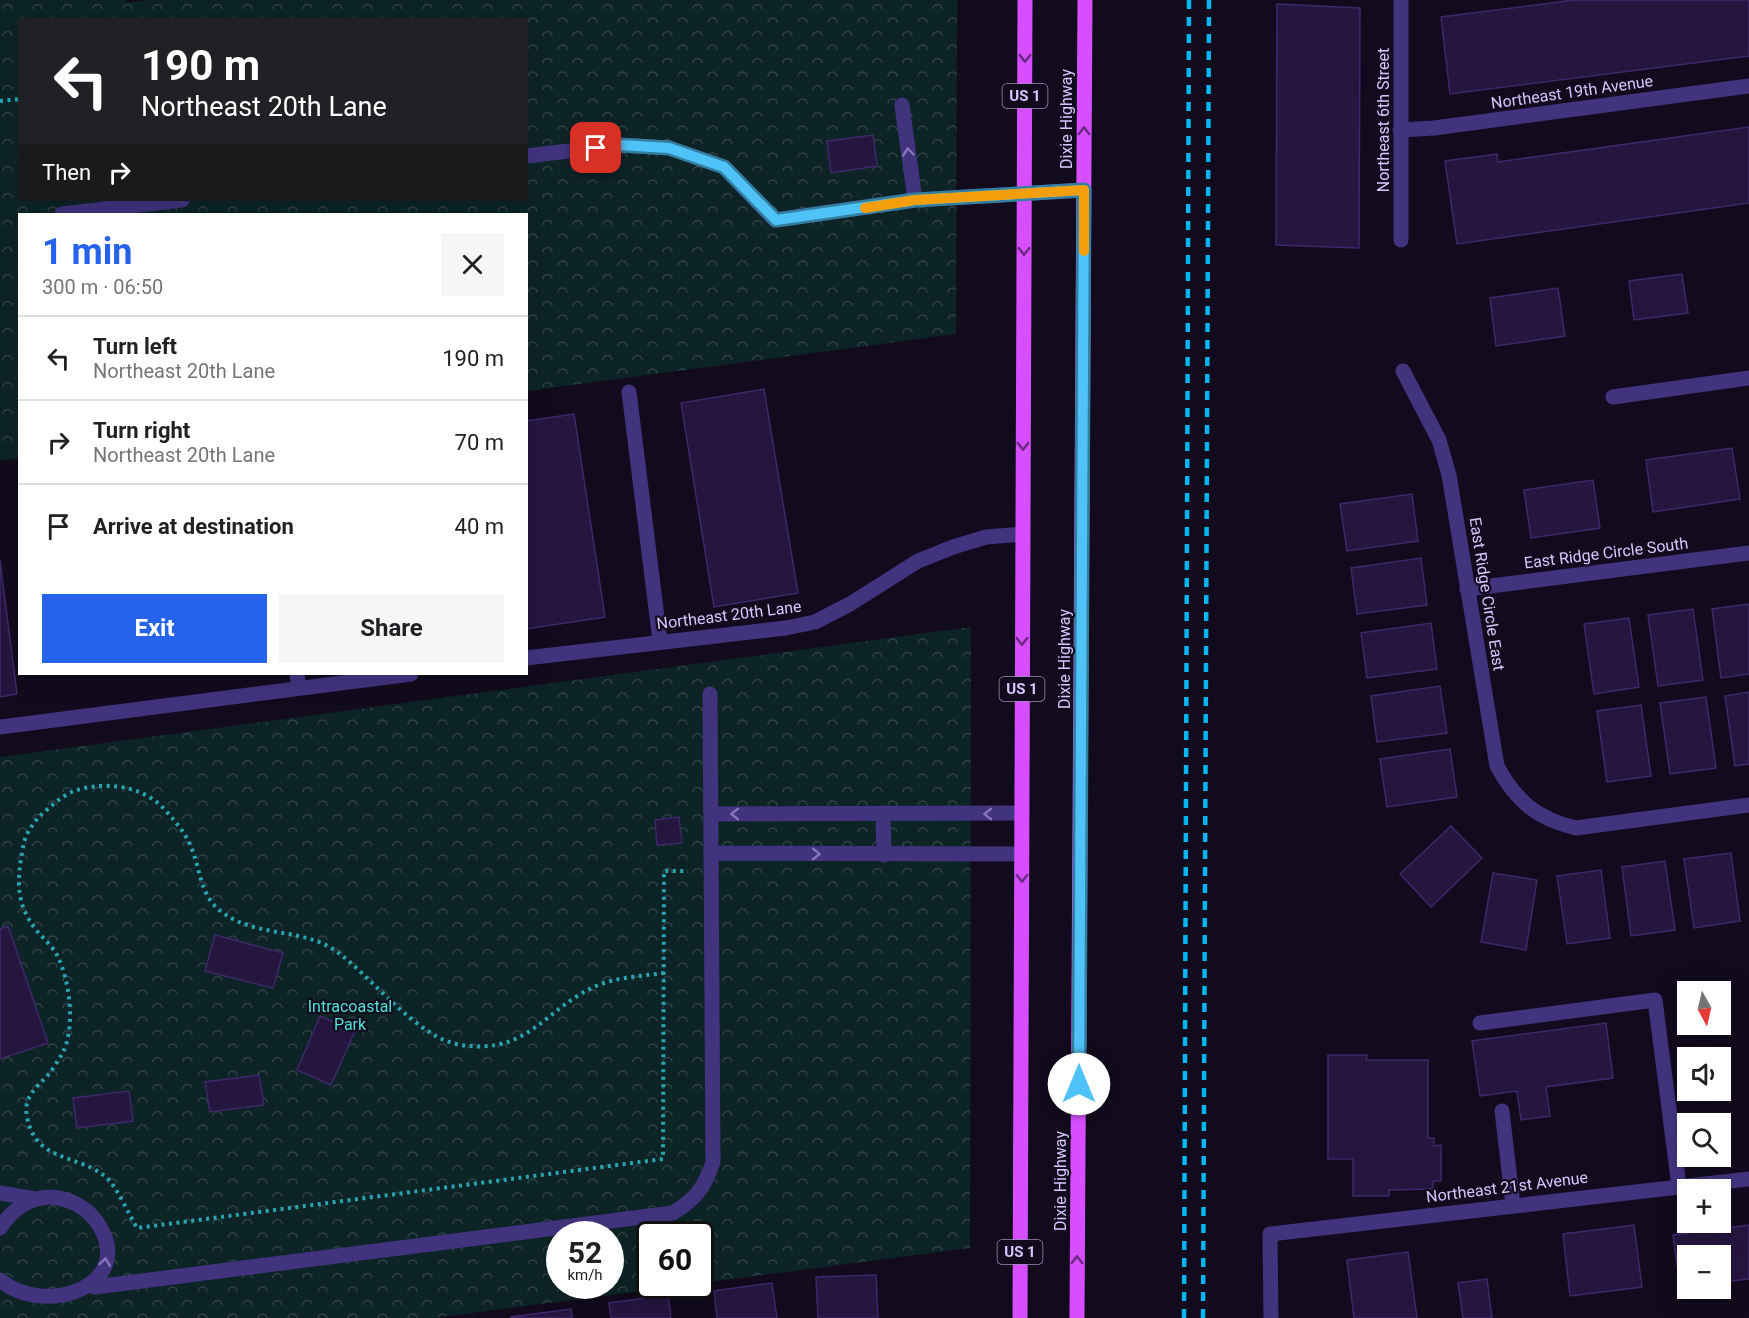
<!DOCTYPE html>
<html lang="en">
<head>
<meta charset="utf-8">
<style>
	:root { --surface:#fff; --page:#f6f6f6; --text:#202124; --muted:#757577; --line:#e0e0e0; --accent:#2563eb }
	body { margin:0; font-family:Roboto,sans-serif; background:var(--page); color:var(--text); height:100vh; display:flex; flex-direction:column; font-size:22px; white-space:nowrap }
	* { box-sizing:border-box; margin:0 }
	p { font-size:20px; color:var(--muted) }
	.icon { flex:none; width:33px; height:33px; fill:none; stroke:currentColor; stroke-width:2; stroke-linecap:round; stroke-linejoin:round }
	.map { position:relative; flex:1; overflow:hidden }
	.side { position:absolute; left:18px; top:213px; width:510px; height:462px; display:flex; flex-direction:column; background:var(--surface); border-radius:0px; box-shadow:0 6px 24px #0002 }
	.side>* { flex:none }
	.banner { position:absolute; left:18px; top:18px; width:510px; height:183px; border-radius:0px; box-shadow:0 6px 24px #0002; background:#202124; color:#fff; overflow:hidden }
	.needle { width:39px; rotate:172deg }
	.buttons { position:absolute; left:1677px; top:981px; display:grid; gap:12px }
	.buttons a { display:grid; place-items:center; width:54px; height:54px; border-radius:0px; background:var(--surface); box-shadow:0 6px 24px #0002; font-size:30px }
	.speed { position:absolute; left:546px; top:1221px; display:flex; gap:12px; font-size:30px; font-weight:700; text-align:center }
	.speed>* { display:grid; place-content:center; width:78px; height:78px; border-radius:50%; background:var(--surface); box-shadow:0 6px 24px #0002; line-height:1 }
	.speed small { font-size:15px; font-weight:400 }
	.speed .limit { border:3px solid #111; border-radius:9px; background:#fff; color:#111 }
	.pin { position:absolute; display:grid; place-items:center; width:51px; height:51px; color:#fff; margin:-26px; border-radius:12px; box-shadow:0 3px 9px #0006 }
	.me { position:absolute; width:66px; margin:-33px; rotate:0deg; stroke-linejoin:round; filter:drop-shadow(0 0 4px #0008) }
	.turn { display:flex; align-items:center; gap:21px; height:126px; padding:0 24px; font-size:27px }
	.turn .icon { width:78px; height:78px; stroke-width:2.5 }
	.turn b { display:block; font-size:42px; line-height:51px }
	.then { display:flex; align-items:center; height:57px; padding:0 24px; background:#0003; gap:12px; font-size:22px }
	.round { display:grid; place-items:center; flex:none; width:63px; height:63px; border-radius:0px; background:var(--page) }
	.headline { display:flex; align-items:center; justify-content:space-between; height:102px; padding:0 24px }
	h1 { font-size:36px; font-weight:700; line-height:45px; color:var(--accent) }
	.button { display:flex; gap:12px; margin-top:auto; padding:12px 24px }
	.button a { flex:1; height:69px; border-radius:0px; background:var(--accent); color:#fff; font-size:24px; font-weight:700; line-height:69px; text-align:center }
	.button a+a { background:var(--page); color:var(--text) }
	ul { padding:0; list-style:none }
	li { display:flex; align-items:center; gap:18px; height:84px; padding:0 24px; border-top:2px solid var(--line) }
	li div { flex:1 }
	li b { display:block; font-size:22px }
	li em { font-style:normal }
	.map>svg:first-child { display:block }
</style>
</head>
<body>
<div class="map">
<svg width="1749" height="1318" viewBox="0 0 1749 1318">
	<defs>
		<pattern id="park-crowns" width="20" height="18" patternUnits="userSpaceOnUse" patternTransform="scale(1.5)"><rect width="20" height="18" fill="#0d2427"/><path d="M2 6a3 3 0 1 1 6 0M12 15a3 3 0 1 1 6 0" fill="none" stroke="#304247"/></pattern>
	</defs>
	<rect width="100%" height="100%" fill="#110b1d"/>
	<!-- park -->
	<path fill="url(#park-crowns)" fill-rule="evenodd" d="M0,0H126L127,3L148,0H957L956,334L527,391L526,214H20L19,458L0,461ZM20,20H526V200H20Z
		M971,627L970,1248L701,1283L700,1234H650V1286H682L433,1318H0V757ZM560,1234H610V1286H560Z"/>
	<!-- building -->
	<path fill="#24163f" stroke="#3f276c" stroke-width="1.5" d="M1574,0H1749V56L1450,94L1441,17Z
		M1277,4L1360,8L1359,248L1276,245Z
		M1749,127V203L1457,244L1445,161L1497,154L1498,162Z
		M873,135L877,166L831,173L827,141Z
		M1682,274L1688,313L1634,320L1629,281Z
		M1558,288L1565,336L1496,346L1490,298Z
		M764,389L798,593L714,607L681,403Z
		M574,414L605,617L526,629V421Z
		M1732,448L1740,499L1653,512L1646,460Z
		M1593,480L1600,528L1531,538L1524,490Z
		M1412,494L1418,541L1347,551L1340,504Z
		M1421,558L1427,605L1357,614L1351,568Z
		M0,560L17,694L0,697Z
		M1749,604V674L1721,678L1712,609Z
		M1693,609L1703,680L1658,686L1648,615Z
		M1629,618L1639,687L1594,694L1584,624Z
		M1431,623L1437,669L1367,678L1361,633Z
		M1440,686L1447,733L1377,742L1371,696Z
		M1749,692V764L1735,766L1725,696Z
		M1706,697L1716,768L1670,774L1660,703Z
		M1641,705L1651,776L1607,782L1597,711Z
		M1450,749L1457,797L1387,807L1380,759Z
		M679,817L682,843L657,845L655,820Z
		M1451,826L1482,858L1431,907L1400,874Z
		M1731,853L1740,921L1694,928L1684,859Z
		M1665,861L1675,930L1631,936L1622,867Z
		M1601,870L1610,938L1567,944L1557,876Z
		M1493,873L1537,880L1526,950L1481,942Z
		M8,926L48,1043L0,1059V929Z
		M215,935L283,953L273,988L205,971Z
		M320,1016L355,1031L331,1085L297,1070Z
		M1606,1023L1613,1078L1546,1087L1550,1116L1521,1120L1517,1091L1480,1096L1472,1041Z
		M1328,1055H1367L1366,1060H1428V1138H1434V1146L1441,1145V1181H1433V1189L1389,1190V1196H1353V1159H1328Z
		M259,1075L264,1105L210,1112L205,1082Z
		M129,1091L133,1121L77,1128L73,1098Z
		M1634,1225L1642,1287L1570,1296L1563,1234Z
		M1749,1225V1279L1720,1282V1256H1688V1287H1680L1673,1235Z
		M1408,1252L1417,1318H1354L1347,1260Z
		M876,1275L878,1318H818L816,1277Z
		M1487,1279L1492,1318H1463L1458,1283Z
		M772,1283L777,1318H717L714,1291Z
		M668,1295L671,1318H611L609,1303Z
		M571,1309L572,1318H511V1317Z"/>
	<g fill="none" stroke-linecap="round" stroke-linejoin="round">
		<!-- path -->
		<path stroke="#27a6b2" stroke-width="4" stroke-dasharray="3 4.5" stroke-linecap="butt" d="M0,101L20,99
			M664,973C642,976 617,977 596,986C544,1009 529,1055 461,1045C418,1039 371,976 336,951C300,926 253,939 218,909C201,894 200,871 193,852C187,835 177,823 165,810C144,786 107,781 77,790C64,794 51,806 41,815C32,824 25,835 23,847C17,880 15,904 37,931C44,939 52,946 57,955C70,980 76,1029 62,1054C58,1061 53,1069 48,1075C36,1088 23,1097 27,1117C36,1164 80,1153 108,1179C117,1188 130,1216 137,1228L663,1159L664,871H688"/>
		<!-- service -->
		<path stroke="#42337e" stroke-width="15" d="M902,105L915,200
			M629,392L660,641
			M297,674L299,688
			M883,813L884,855
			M711,814L1022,813
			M711,853L1022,854
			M1480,1023L1655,1000L1679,1186
			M1502,1111L1513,1205
			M0,1193L35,1199
			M0,1228C13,1208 33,1194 58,1198C76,1201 89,1210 99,1225C136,1285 46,1318 0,1280
			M95,1287L673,1213C697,1198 704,1188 713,1162L710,694"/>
		<!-- minor -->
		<path stroke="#42337e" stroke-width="15" d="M1400,130L1434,128L1749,86
			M526,156L620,145L669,148L724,167L775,220L915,200L1084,190
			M62,214L182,200
			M1401,240V0
			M1403,371L1439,440L1449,475L1497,766C1516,801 1537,819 1576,828L1749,805
			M1613,397L1749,378
			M1467,589L1749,553
			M526,658L786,628L815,622L850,604L918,561L953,547L986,537L1023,534
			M0,727L411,674
			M1271,1318L1270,1234L1749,1179"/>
		<!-- primary -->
		<path stroke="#d74eff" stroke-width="15" d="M1020,1318L1025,0
			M1077,1318L1085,0"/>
		<!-- rail -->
		<path stroke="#00b5f2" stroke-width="4.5" stroke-dasharray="9 8" stroke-linecap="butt" d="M1184,1318L1189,0
			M1203,1318L1209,0"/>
	</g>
	<!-- one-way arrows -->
	<defs><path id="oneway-chevron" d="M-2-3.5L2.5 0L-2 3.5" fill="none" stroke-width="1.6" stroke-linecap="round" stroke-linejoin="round" transform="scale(1.5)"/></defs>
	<g stroke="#6a2983">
		<use href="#oneway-chevron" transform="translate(1025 58) rotate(90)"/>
		<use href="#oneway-chevron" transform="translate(1084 131) rotate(-90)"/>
		<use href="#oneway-chevron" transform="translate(1024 251) rotate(90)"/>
		<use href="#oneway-chevron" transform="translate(1023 446) rotate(90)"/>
		<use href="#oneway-chevron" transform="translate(1022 641) rotate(90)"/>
		<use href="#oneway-chevron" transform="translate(1022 878) rotate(90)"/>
		<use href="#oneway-chevron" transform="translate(1077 1260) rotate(-90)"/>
	</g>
	<g stroke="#8576b8">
		<use href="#oneway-chevron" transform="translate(908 152) rotate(-97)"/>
		<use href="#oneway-chevron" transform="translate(735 814) rotate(180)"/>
		<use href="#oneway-chevron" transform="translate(988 814) rotate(179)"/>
		<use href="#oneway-chevron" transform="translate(816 854) rotate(1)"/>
		<use href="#oneway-chevron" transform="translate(105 1262) rotate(-82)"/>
	</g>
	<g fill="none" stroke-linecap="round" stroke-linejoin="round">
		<!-- route casing -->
		<g stroke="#337fa1" stroke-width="15">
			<path id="route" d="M596,148L620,145L669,148L724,167L776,220L915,200L1084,190L1079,1084"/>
		</g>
		<!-- route -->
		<use href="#route" stroke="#4fc3f7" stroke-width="10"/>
		<!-- slow -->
		<path stroke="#f59e0b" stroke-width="10" d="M865,208L915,200L1084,190V251"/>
	</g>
	<g text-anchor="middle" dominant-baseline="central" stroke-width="4.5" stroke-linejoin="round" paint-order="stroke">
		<!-- shield labels -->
		<g fill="#110b1d" stroke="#9b8fbb" stroke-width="1.5">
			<rect x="1002.5" y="84" width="45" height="24" rx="4.5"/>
			<rect x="999.5" y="677" width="45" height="24" rx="4.5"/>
			<rect x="997.5" y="1240" width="45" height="24" rx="4.5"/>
		</g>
		<g font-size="15" font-weight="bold" fill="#d6c7ff">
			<text x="1025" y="96">US 1</text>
			<text x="1022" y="689">US 1</text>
			<text x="1020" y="1252">US 1</text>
		</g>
		<!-- street labels -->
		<g font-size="16" fill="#d6c7ff" stroke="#110b1d">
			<text transform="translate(1572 92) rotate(-8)">Northeast 19th Avenue</text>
			<text transform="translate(1066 119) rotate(-90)">Dixie Highway</text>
			<text transform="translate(1383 120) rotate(-90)">Northeast 6th Street</text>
			<text transform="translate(1606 553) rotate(-7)">East Ridge Circle South</text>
			<text transform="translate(1487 594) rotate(81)">East Ridge Circle East</text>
			<text transform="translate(729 615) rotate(-7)">Northeast 20th Lane</text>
			<text transform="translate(1064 659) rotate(-90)">Dixie Highway</text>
			<text transform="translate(1060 1181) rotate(-90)">Dixie Highway</text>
			<text transform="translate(1507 1187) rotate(-7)">Northeast 21st Avenue</text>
		</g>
		<!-- park labels -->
		<g font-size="16" fill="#4fe3d4" stroke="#110b1d">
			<text x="350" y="1006">Intracoastal<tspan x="350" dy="18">Park</tspan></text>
		</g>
	</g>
</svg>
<div class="buttons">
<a><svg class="needle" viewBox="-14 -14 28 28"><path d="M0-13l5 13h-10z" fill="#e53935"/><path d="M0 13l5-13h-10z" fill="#757577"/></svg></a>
<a><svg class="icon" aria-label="sound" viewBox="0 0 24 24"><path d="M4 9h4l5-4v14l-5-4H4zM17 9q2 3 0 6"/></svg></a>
<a><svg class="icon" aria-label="search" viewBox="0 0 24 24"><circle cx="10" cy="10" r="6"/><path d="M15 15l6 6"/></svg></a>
<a>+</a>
<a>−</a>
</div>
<div class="speed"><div>52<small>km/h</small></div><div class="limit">60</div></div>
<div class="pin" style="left:596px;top:148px;background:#d93025"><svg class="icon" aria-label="arrive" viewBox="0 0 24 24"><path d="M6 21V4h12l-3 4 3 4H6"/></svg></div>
<svg class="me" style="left:1079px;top:1084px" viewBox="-20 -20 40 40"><circle r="19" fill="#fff"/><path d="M0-13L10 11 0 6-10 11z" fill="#4fc3f7"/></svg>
<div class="banner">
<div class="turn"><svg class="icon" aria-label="left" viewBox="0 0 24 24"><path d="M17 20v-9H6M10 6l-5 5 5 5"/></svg><div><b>190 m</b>Northeast 20th Lane</div></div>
<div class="then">Then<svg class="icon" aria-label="right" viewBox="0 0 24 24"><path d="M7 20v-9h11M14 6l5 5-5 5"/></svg></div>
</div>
<section class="side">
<div class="headline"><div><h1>1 min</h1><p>300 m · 06:50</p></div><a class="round"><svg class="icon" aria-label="close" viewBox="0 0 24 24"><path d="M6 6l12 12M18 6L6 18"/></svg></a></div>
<ul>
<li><svg class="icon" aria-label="left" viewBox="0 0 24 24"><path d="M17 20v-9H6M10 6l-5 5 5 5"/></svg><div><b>Turn left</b><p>Northeast 20th Lane</p></div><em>190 m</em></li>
<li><svg class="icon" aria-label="right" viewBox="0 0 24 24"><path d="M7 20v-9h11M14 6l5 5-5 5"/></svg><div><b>Turn right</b><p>Northeast 20th Lane</p></div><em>70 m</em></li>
<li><svg class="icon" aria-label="arrive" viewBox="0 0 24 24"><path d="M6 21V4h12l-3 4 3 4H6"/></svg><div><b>Arrive at destination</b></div><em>40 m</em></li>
</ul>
<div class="button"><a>Exit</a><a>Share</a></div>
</section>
</div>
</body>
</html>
